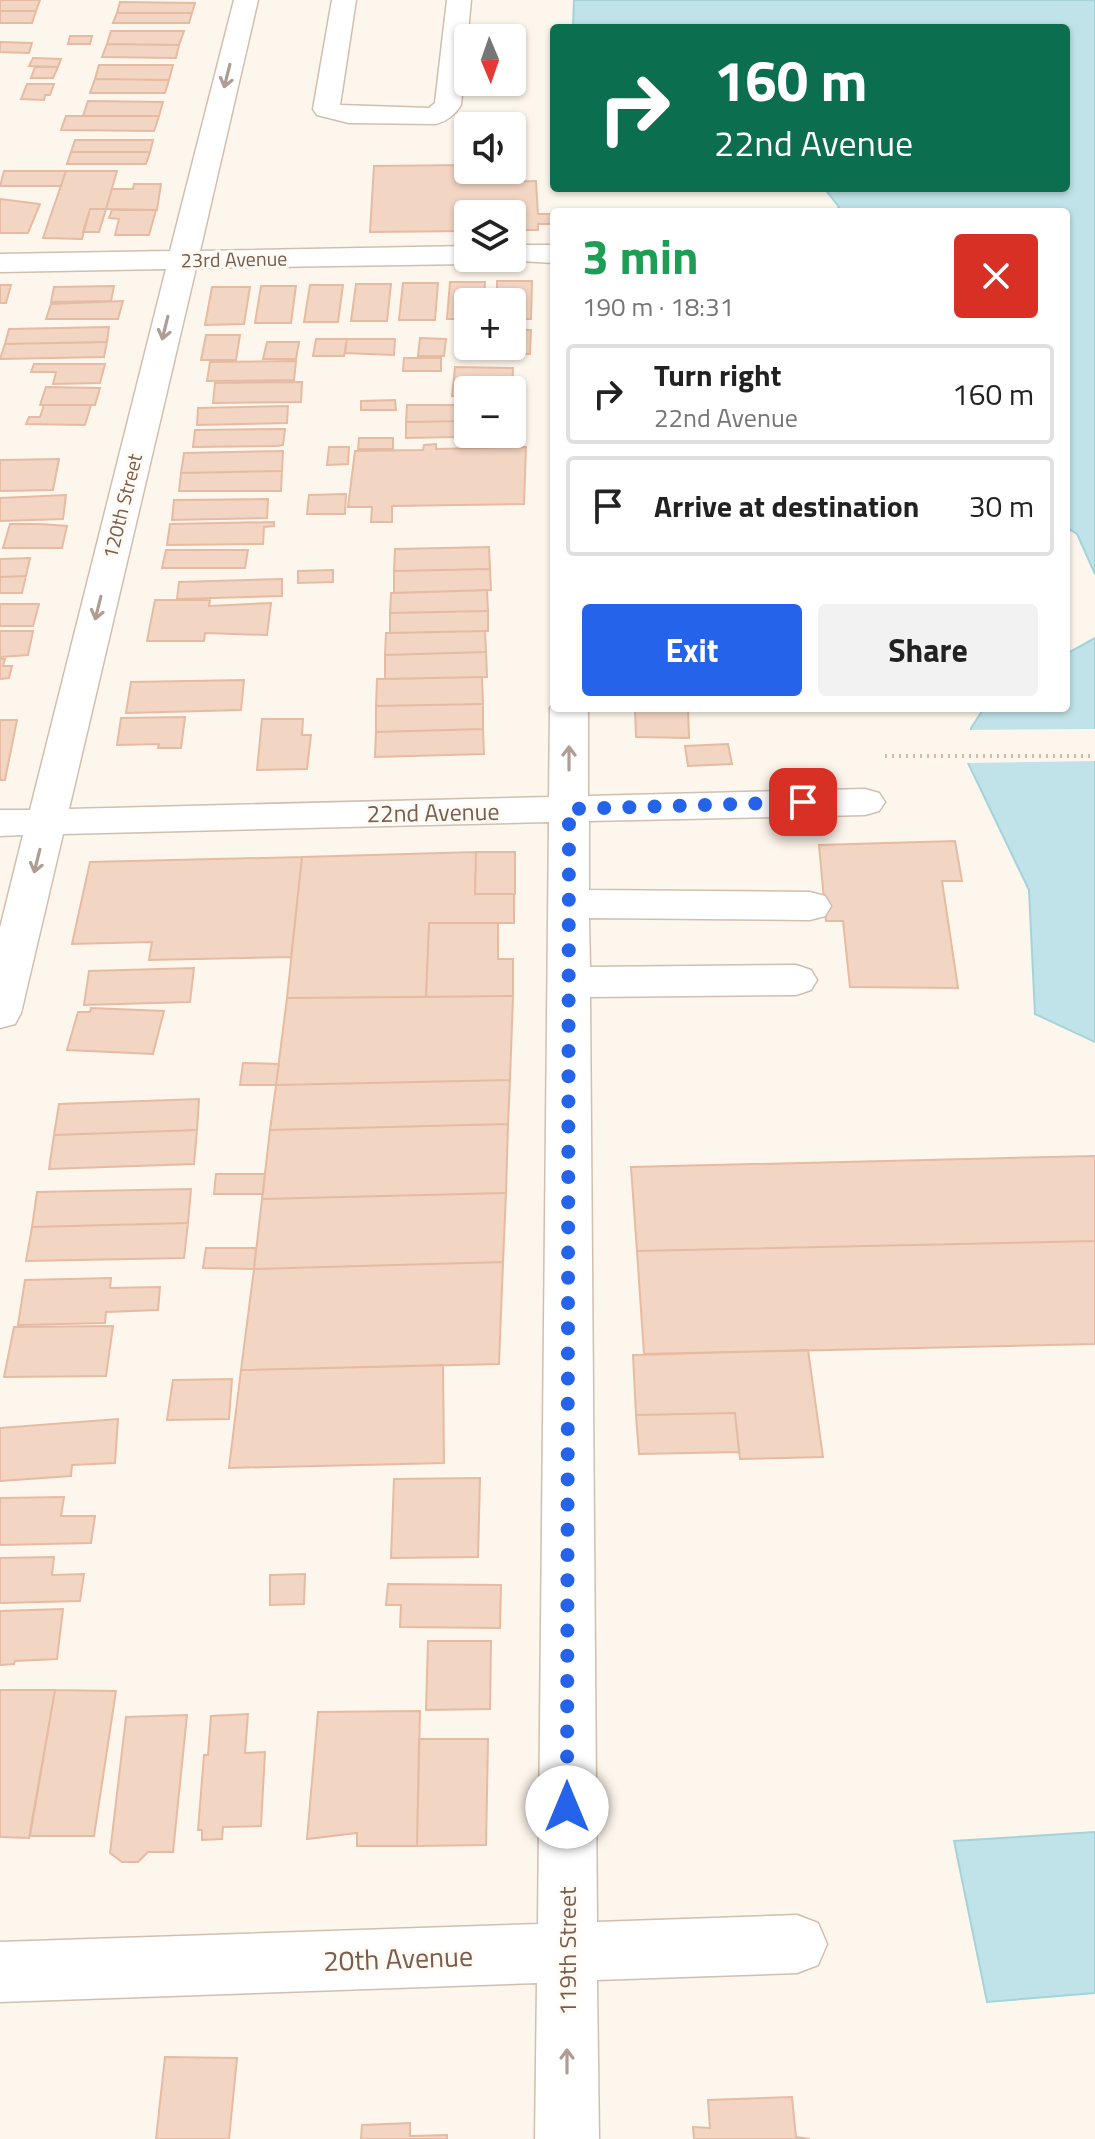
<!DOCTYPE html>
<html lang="en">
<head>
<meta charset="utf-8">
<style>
	:root { --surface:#fff; --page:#f2f2f2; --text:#222; --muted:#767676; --line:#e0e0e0; --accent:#2563eb }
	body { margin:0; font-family:"Titillium Web",sans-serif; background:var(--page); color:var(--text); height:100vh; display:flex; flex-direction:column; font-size:30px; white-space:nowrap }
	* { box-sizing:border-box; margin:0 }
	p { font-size:26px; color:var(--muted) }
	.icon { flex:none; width:44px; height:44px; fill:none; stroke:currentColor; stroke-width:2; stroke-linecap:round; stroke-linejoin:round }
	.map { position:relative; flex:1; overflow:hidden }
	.details { position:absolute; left:550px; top:208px; width:520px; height:504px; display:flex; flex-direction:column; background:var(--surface); border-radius:8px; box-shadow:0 2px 6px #0004 }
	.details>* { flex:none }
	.banner { position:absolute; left:550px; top:24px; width:520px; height:168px; border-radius:8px; box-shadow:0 2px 6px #0004; background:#0b6e4f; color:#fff; overflow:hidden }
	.needle { width:52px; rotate:178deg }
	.fabs { position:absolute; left:454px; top:24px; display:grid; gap:16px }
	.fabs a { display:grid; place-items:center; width:72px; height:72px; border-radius:8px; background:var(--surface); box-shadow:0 2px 6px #0004; font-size:40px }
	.pin { position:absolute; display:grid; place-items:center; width:68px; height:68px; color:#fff; margin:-34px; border-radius:16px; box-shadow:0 4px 12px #0006 }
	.me { position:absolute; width:88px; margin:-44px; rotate:0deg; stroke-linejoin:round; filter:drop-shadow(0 0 6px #0008) }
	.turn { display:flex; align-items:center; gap:28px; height:168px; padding:0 32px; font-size:36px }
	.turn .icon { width:104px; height:104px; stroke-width:2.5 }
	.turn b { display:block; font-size:56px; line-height:68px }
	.round { display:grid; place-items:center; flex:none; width:84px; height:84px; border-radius:8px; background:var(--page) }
	.headline { display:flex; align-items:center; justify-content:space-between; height:136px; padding:0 32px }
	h1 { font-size:48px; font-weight:700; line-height:60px; color:#1e9e55 }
	.cta { display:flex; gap:16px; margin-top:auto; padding:16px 32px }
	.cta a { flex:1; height:92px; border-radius:8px; background:var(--accent); color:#fff; font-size:32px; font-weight:700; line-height:92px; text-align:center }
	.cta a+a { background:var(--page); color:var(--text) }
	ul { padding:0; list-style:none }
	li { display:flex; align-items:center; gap:24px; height:100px; margin:0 16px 12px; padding:0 16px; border:4px solid var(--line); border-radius:8px }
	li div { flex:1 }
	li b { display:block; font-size:30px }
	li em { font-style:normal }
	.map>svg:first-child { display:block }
</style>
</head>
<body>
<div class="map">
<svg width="1095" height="2139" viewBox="0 0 1095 2139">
	<rect width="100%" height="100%" fill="#fdf6ec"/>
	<!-- water -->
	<path fill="#bfe3e8" stroke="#a5d3da" stroke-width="2" d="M574,0H1095V574L1077,534L1066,527V212H835L839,207L824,188H1066V28H573Z
		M1095,638V1042L1035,1014L1029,890L968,763L971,728L984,708H1066V654Z
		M1095,1832V1993L987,2002L954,1841Z"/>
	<!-- pier -->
	<path fill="#fdf6ec" d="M1095,729V761L964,763L967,730Z"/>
	<!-- building -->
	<path fill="#f3d5c3" stroke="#e6bba3" stroke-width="2" d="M0,0H40L36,11H0Z
		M120,2L195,3L192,13H117Z
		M0,11H36L32,23H0Z
		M117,13H192L189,23H113Z
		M111,31H184L179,45L107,44Z
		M70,36H92L90,44H68Z
		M0,42L32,43L29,53L0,52Z
		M107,44L179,45L176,58L102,57Z
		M33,58L61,59L58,67L29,66Z
		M99,65H173L169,80L95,79Z
		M35,67H58L53,78H31Z
		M95,79L169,80L165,93H90Z
		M27,84H54L50,95H45L44,100L21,99Z
		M88,101L163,102L159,116H83Z
		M66,116H159L154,131L61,130Z
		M75,140H153L150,152H71Z
		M71,152H150L146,164H67Z
		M468,165V170H498V182L536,181L538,214H554V224H538V230H512V214H468V231L370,232L374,166Z
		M4,171H66L61,186H0Z
		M66,171H117L106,209H90L82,239L43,238Z
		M134,184H161L157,210L106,209L112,189H133Z
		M0,199L40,204L28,233H0Z
		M90,209H106L99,232H83Z
		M112,210H156L149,235H115L119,219L109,218Z
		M497,281H532L531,319H512V302H497Z
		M450,282H485L484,302H468V319H447Z
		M403,283H438L435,320H399Z
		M356,284H391L387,321H351Z
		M0,285H11L6,303H0Z
		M310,285H343L338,322H304Z
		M114,286L111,301L51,302L54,287Z
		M261,286H296L291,323H255Z
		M212,287H250L244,324L205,325Z
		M123,301L118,319H46L51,304Z
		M109,327L107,342L5,344L9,329Z
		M512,330H531L530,354H496L497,346H512Z
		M206,335H240L236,360H201Z
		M457,337H468V346H486L485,353H455Z
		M420,338L446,339L444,356H418Z
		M316,339H347L344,356H313Z
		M347,339H395L394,355L345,353Z
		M107,342L104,357L0,359L5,344Z
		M267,342H299L296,359H263Z
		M404,358H441V371H403Z
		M296,361L294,380L207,381L210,362Z
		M34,364H105L100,383L53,384L56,372H31Z
		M455,367L513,368L512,394V390H468V396H452Z
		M302,382L301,402L213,403L215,383Z
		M46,387L100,388L95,405H40Z
		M395,400L396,410H361V401Z
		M44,405H91L85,425L26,424L29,417H40Z
		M407,405H468V421L406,422Z
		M288,406L287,423L197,425L198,408Z
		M468,421V434H512V428V436L406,438V422Z
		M285,429L283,445L277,446L193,447L195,430Z
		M359,438H393V449H358Z
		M436,444V449L526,447L524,504L392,506V522H371L372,507H348L355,451L423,450L424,445Z
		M329,447H349L348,464L327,465Z
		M283,451L282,471L181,473L184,453Z
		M59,459L53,490L0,491V460Z
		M282,471L281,491H179L181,473Z
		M346,494L345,514H307L309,495Z
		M66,495L63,519L0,521V498Z
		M268,499L267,518L172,520L174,500Z
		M274,522V526L264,527L263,544L167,545L170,524Z
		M10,524H40L67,526L62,548H3Z
		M489,547L490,569L394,571L395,549Z
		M166,550H248L245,568H162Z
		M30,558L26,576L0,577V559Z
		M490,569L491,590L394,593V571Z
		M333,570V582L298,583V571Z
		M26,576L22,593H0V577Z
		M282,579V596L177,599L179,582Z
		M487,590L488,611L390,613L391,593Z
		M155,600H210L209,606L271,603L267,635L205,633L204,641H147Z
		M0,604H39L33,626H0Z
		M488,611V631L390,633V613Z
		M0,631H33L28,655L0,657Z
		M485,631L486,652L385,655L386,633Z
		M486,652L487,677L385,679V655Z
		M0,659H5L3,666H12L9,678L0,679Z
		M482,677L483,704L376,706L377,679Z
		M244,680L241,710L126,713L131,682Z
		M483,704V729L376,732V706Z
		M635,708H688L689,738L636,737Z
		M185,717L181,748H158L159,744L117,745L121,718Z
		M262,719H303L302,735H311L307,769L257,770Z
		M0,720H17L5,780H0Z
		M483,729L484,754L375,757L376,732Z
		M728,744L732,764L688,766L685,746Z
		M955,841L962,881H942L958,988L850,987L843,921H826L819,845Z
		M476,852L475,894H514V923H429L426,997L287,998L302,857Z
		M476,852H515V894H475Z
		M302,857L291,957L149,960L152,942L72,944L90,862Z
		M429,923H498V959H513V996L426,997Z
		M194,968L190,1002L84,1005L89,971Z
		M513,996L510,1080L276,1085L287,998Z
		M91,1008L164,1011L153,1054L67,1050L78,1012H90Z
		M243,1063L279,1064L276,1085H240Z
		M510,1080L508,1124L270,1130L276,1085Z
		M199,1099L197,1130L54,1135L59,1104Z
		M508,1124L506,1193L262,1199L270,1130Z
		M197,1130L194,1164L49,1169L54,1135Z
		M1095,1156V1241L637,1251L631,1167Z
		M216,1174H265L263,1194H214Z
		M191,1189L188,1223L32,1227L37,1192Z
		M506,1193L503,1262L254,1269L262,1199Z
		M188,1223L184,1258L26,1261L32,1227Z
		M1095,1241V1344L644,1354L637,1251Z
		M206,1248H256L254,1269L203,1268Z
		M503,1262L499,1364L241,1370L254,1269Z
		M111,1278L110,1288L160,1287L158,1310L106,1312L105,1323L18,1325L25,1280Z
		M113,1326L106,1376L4,1377L14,1327Z
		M808,1350L823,1457L740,1459L735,1413L636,1415L633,1355Z
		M443,1365L444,1463L229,1468L241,1370Z
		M232,1379L229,1419L167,1420L173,1380Z
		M735,1413L739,1452L639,1454L636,1415Z
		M118,1419L115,1463L72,1465L71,1476L0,1481V1428Z
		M480,1478L478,1557L391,1558L394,1479Z
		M64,1497L61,1516H95L91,1543L0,1545V1498Z
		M54,1557L52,1575L84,1574L80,1601L0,1603V1558Z
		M305,1574L304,1604L270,1605V1575Z
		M388,1584L501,1585L500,1628L400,1627L401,1605H386Z
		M63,1609L57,1659L15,1661L14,1664L0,1665V1611Z
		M428,1641H491L490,1709L426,1710Z
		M0,1690H55L29,1838L0,1837Z
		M55,1690L116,1691L94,1836H30Z
		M420,1711L417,1846H357V1833L307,1839L318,1712Z
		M248,1714L245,1753L265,1752L261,1826L223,1827L222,1839L202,1840V1830H198L204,1755H208L211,1716Z
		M187,1715L173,1852H148L138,1862H122L110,1853L126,1717Z
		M419,1739H488L486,1845L417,1846Z
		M165,2057L237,2058L229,2139H156Z
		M792,2097L796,2137L810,2139H694L693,2127L710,2128L708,2100Z
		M410,2123V2136L447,2135V2139H361L362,2125Z"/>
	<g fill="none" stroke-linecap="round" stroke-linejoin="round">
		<!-- minor casing -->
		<g stroke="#d1beb0" stroke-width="3">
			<path id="minor" d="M234,0H258L200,251L468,246V258H481L468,264L196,268L69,809L549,797L550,708L554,703V708H588V796L865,789L879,793L885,802L879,811L865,815L589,821V890L810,892L825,896L831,906L825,916L810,920L589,918L590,967L796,965L811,970L817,980L811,990L796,995L590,997L597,1922L797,1915L818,1923L827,1944L818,1965L797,1973L597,1980L599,2139H535L537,1983L0,2002V1942L538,1924L549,822L63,834L21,1013L15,1024L0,1028V928L23,835L0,836V810H30L166,269L0,272V254L170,251Z
				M332,0H356L340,105L429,108L435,103L447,0H471L461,105C455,115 447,121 436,124L349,123L317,115L313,109Z
				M512,245H554V263L502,260L500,258H512Z"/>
		</g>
		<!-- path -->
		<path stroke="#d9b8a5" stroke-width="4" stroke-dasharray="2 5" stroke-linecap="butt" d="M885,756H1095"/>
		<!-- minor -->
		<use href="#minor" fill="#fff" fill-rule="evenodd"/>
	</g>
	<!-- one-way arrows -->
	<defs><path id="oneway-shaft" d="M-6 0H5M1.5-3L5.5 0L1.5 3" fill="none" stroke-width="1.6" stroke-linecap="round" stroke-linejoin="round" transform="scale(2)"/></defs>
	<g stroke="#af9d94">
		<use href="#oneway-shaft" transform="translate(227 76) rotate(104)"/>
		<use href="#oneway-shaft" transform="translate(165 328) rotate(104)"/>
		<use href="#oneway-shaft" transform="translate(98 608) rotate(104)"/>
		<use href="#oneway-shaft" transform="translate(569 758) rotate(-90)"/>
		<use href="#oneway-shaft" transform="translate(37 861) rotate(104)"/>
		<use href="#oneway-shaft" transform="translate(567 2061) rotate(-90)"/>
	</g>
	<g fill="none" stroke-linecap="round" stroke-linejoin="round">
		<!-- route -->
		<path stroke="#2563eb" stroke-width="14" stroke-dasharray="0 25.2" d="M567,1807L569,809L803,802"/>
	</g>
	<g text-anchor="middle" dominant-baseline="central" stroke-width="6" stroke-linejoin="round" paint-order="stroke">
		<!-- far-street labels -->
		<g font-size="20" fill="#7a5c4d" stroke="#fffaf3">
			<text transform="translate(234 259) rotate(-1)">23rd Avenue</text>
			<text transform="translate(122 506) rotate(-76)">120th Street</text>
		</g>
		<!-- street labels -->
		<g font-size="24" fill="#7a5c4d" stroke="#fffaf3">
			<text transform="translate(433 812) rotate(-1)">22nd Avenue</text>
			<text transform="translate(567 1951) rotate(-90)">119th Street</text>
		</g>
		<!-- near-street labels -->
		<g font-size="28" fill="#7a5c4d" stroke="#fffaf3">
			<text transform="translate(398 1958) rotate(-2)">20th Avenue</text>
		</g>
	</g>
</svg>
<div class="fabs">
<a><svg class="needle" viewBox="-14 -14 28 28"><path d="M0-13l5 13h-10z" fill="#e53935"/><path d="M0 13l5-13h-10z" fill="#767676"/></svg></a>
<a><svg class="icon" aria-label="sound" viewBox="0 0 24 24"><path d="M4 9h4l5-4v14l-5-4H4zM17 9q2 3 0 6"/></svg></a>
<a><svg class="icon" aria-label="layers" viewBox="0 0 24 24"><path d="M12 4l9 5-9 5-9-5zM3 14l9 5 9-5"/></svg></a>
<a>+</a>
<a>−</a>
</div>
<div class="pin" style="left:803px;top:802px;background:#d93025"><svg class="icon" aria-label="arrive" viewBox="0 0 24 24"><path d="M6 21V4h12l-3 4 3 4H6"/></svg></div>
<svg class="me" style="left:567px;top:1807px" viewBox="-20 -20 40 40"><circle r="19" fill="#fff"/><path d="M0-13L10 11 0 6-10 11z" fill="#2563eb"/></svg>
<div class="banner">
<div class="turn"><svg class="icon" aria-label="right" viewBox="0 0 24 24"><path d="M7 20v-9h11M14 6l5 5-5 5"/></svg><div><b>160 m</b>22nd Avenue</div></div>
</div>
<section class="details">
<div class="headline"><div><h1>3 min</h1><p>190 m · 18:31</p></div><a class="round" style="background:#d93025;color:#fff"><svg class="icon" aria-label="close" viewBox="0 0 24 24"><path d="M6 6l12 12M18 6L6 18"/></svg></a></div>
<ul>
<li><svg class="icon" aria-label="right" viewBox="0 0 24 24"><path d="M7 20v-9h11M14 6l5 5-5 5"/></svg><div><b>Turn right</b><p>22nd Avenue</p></div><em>160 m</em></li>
<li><svg class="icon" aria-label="arrive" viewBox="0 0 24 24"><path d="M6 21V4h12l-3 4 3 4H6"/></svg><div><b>Arrive at destination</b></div><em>30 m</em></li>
</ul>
<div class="cta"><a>Exit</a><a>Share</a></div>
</section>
</div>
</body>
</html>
